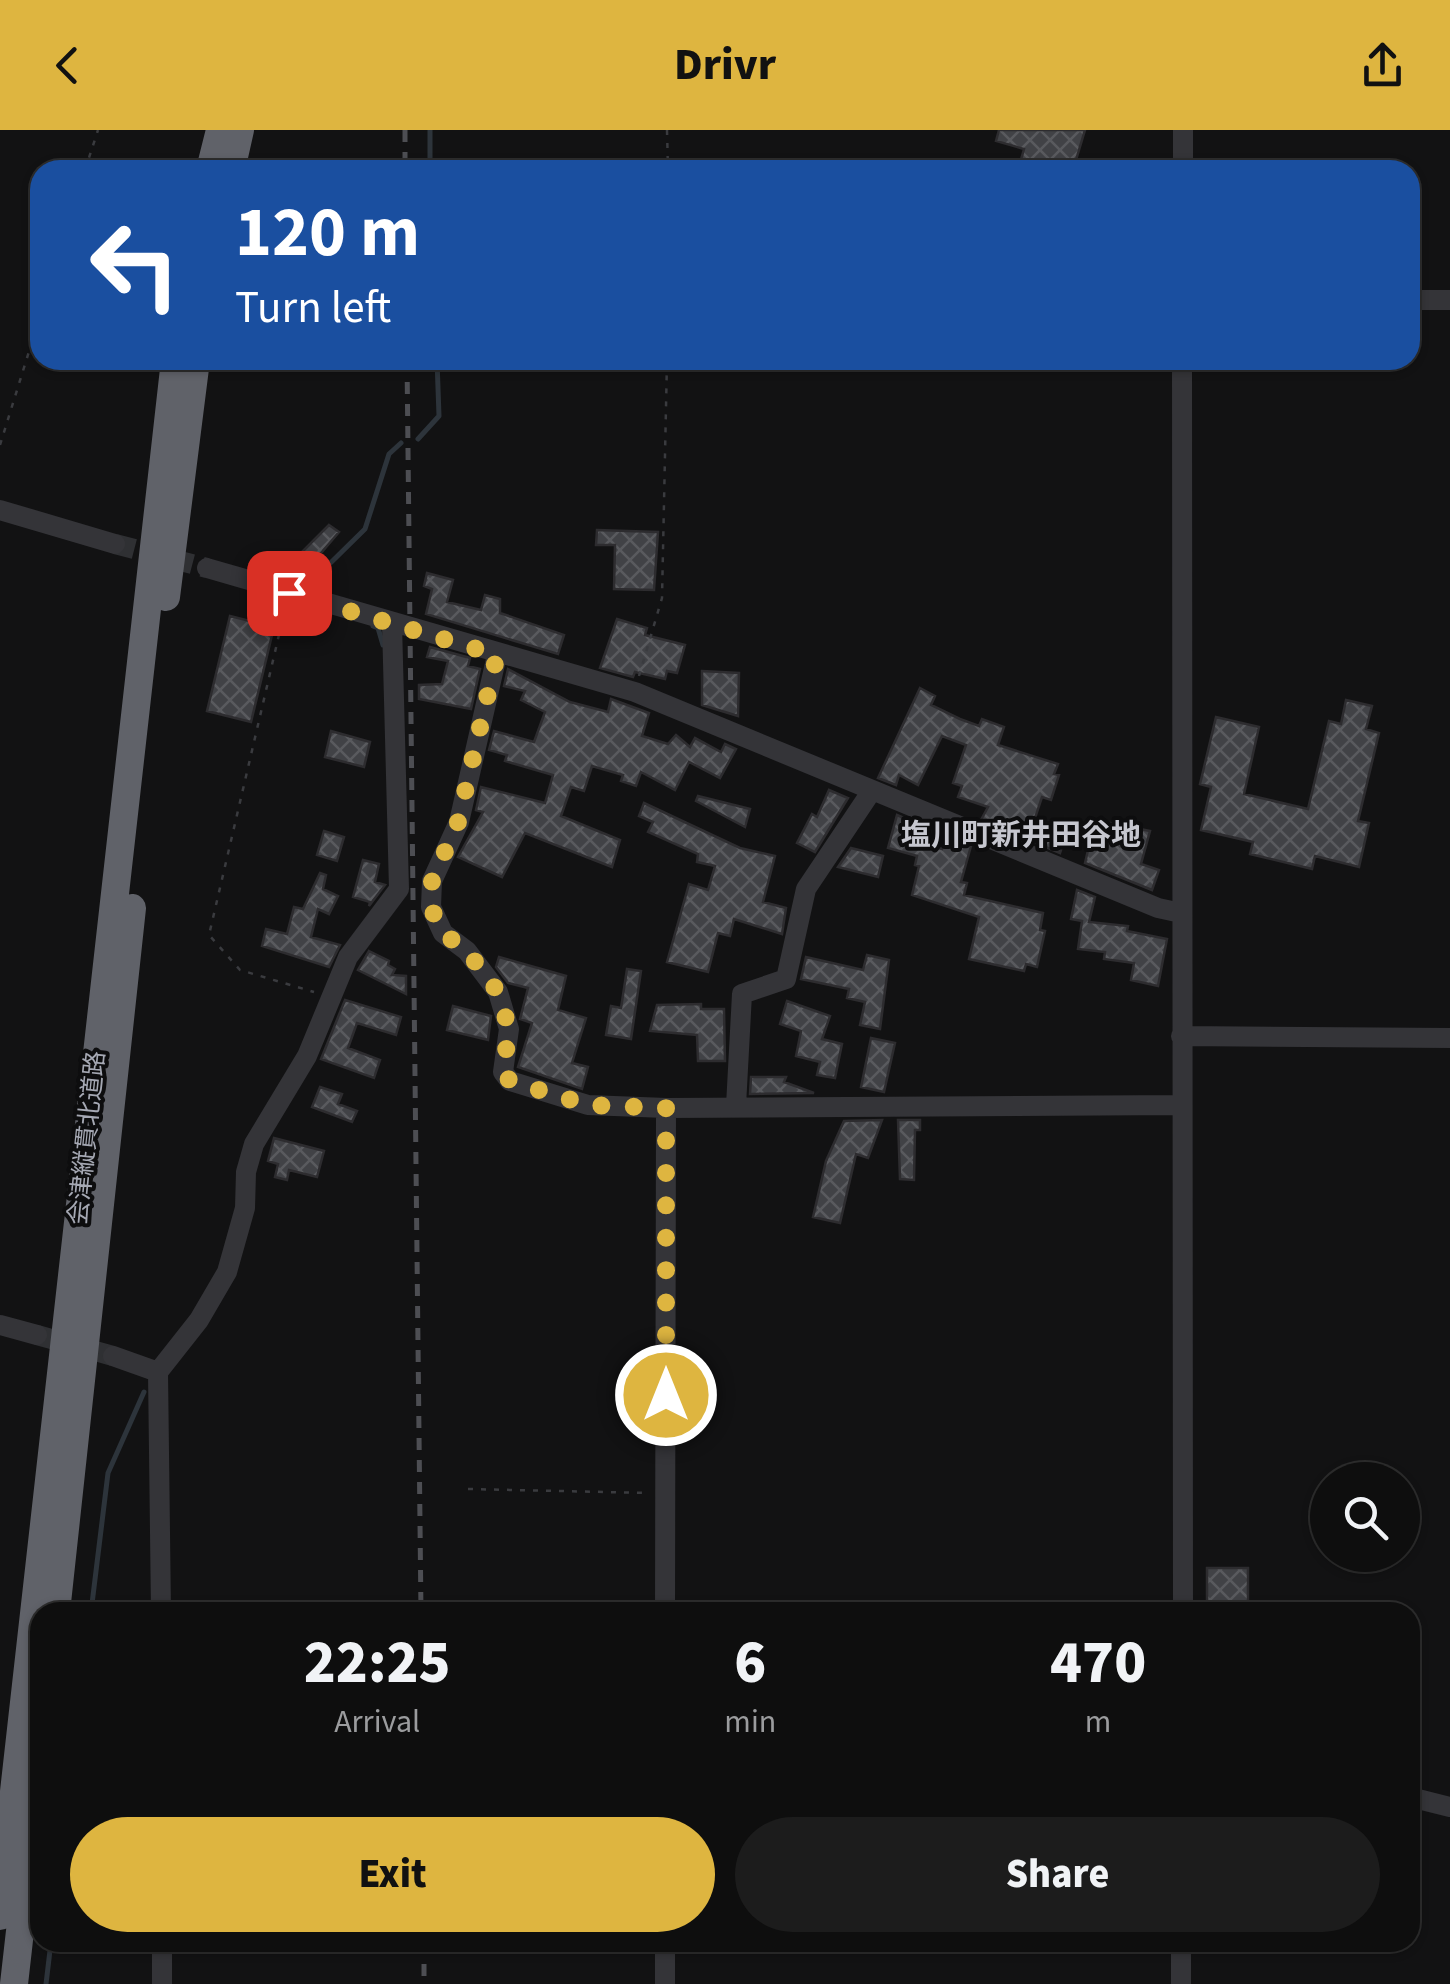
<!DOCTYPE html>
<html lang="en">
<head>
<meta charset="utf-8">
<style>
	:root { --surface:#0e0e0e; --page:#1c1c1c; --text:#f1f3f6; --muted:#9b9c9e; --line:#2e2e2e; --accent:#deb540 }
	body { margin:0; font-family:"Source Sans 3","Noto Sans JP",sans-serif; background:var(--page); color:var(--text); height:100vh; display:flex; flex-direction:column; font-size:38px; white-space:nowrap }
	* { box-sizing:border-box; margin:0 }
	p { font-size:32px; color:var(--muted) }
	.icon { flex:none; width:55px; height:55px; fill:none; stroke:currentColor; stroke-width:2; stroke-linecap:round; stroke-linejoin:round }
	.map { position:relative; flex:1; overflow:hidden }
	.panel { position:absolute; left:30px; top:1472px; width:1390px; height:350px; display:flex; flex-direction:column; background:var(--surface); border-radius:30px; box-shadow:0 2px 8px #0004,0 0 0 2px var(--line) }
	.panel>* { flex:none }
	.top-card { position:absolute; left:30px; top:30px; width:1390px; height:210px; border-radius:30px; box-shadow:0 2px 8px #0004,0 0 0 2px var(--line); background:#1a4fa0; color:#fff; overflow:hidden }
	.controls { position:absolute; left:1310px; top:1332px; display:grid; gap:20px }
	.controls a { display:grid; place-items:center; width:110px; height:110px; border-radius:50%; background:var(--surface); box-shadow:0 2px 8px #0004,0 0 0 2px var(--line); font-size:50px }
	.pin { position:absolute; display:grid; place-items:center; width:85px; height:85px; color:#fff; margin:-42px; border-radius:20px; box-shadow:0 5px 15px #0006 }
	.me { position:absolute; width:110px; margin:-55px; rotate:0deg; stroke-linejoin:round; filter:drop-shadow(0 0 8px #0008) }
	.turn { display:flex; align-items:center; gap:35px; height:210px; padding:0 40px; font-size:45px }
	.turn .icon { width:130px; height:130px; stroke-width:2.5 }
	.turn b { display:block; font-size:70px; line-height:85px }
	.eta { display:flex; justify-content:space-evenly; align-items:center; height:170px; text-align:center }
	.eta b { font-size:60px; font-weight:800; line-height:70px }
	.button { display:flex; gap:20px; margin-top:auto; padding:20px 40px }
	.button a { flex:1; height:115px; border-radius:60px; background:var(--accent); color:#111; font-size:40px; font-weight:800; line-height:115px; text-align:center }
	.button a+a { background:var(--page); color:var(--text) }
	header { display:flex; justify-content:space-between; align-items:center; height:130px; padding:0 40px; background:var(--accent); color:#111; font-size:45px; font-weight:800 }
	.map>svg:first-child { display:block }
</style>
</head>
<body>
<header><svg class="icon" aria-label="back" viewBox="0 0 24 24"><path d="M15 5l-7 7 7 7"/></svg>Drivr<svg class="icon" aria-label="share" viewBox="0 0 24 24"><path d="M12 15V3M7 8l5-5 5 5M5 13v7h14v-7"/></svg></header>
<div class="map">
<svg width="1450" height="1854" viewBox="0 0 1450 1854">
	<defs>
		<pattern id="building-cross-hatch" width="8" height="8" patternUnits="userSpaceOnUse" patternTransform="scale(2.5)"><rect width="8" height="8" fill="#414246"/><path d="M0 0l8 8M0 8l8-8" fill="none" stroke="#595a5e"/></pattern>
	</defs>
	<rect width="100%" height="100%" fill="#121213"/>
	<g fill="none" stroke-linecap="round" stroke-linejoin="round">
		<!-- stream -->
		<path stroke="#2d343b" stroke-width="5" d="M430,0V40
			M418,309L439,286L437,230
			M305,458L365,399L389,324L401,313
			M373,496L378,498L383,515
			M91,1482L108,1343L144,1262
			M46,1854L51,1812"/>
	</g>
	<!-- building -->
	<path fill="url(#building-cross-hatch)" stroke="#2d2c2f" stroke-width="2.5" d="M999,0H1085L1073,40H1018L1024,19L996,11Z
		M329,395L339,402L298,450L285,439Z
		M597,400L658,402L654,460L614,459L615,415H596Z
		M427,443L453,450L447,472L481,480L485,465L500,469V483L564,505L558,524L426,484L432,459L424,456Z
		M230,486L274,497L251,592L207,581Z
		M617,489L647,498L645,505L685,515L677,543L667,541L665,549L635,542L633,547L600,538Z
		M430,517L470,528L468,536L480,539L471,579L419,569V555L442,554L448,531L427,527Z
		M508,539L570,572L608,582L611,569L649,583L642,606L668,614L676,605L690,617L695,608L721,622L725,614L736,619L720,648L689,632L675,660L641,642L636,656L621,651L623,645L592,636L584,661L571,657L561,686L620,710L612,737L525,703L502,747L458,727L483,682L476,680L481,657L545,673L553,645L505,631L507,625L489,620L494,601L534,612L545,582L521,570L525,561L504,556Z
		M702,541L739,543L738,586L702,575Z
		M920,558L935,566L931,575L960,589L979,596L982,589L1004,597L998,615L1058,634L1054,644L1059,645L1051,670L1042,667L1034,691L1054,697L1052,704L1065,708L1060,723L981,690L988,677L958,667L962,656L953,653L966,615L942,606L918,655L899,645L896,655L878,648Z
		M1346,570L1372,576L1366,599L1379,603L1358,691L1369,693L1359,737L1315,726L1312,739L1250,724L1253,712L1201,700L1211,657L1200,654L1216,587L1259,597L1244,664L1308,679L1329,591L1341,594Z
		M331,601L370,612L364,637L325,627Z
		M829,660L848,668L815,722L797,713L812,684L817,687Z
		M698,666L750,679L745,697L696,671Z
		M644,673L740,718L775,726L763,772L786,778L782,804L734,789L730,806L718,803L708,842L667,832L689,754L708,760L715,736L697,732L698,724L648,702L653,692L639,686Z
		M897,685L918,694L913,711L942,719L947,706L971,716L961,752L967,753L964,765L1043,783L1040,800L1045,801L1037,837L1026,834L1024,841L969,829L979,787L912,765L919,736L915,735L917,726L888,718Z
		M1095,690L1150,701L1141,734L1159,740L1152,760L1085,733Z
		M324,701L344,707L337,731L317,725Z
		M851,718L883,726L878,747L838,737Z
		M363,730L379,734L375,752L385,755L369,776L370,772L353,767Z
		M320,743L326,745L323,759L338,766L329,784L318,779L311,807L340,815L329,837L262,816L266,799L287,804L294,777L303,779Z
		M1077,760L1095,767L1089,792L1128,796L1127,801L1167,809L1158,856L1131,850L1134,833L1104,829L1105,822L1078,819L1082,791L1071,789Z
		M369,821L389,831L388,835L395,839L392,845L406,846V864L358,840Z
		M867,825L889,830L880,899L860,895L865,872L847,868L849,859L801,849L806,827L863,840Z
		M499,827L566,846L558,880L586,888L572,933L588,937L582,959L518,937L532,893L520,889L528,858L508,853L496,837Z
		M627,839L641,841L631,909L606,905L611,876L621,878Z
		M345,870L401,887L396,905L357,893L348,918L380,930L374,948L321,929Z
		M787,871L830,886L822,909L842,914L835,948L817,945L820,932L796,926L801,901L780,894Z
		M701,874V879H724L725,931H698L697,905L650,901L657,875Z
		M453,876L491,886L488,910L447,900Z
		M871,908L895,913L884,962L861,957Z
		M751,947H786L784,952L814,963L750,964Z
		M320,957L342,964L338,974L357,981L352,992L312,977Z
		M882,990L868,1028L856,1024L840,1093L813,1087L826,1031L844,991Z
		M898,990H920V1000H915L914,1050L900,1049Z
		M274,1008L324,1021L317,1047L289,1040L287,1050L275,1047L278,1034L268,1031Z
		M1207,1438H1248V1482H1207Z"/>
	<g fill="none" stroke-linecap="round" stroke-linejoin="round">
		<!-- minor-tunnel -->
		<path stroke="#2f3033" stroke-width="20" stroke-dasharray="20 10" stroke-linecap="butt" d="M115,414L207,438
			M37,1205L113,1226"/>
		<!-- path -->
		<path stroke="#3a3b3f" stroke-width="2.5" stroke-dasharray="5 8" stroke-linecap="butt" d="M667,0L668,40
			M85,40L98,0
			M0,315L40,186
			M285,479L209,805L240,840L314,862
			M639,546L662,468L667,230
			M468,1359L649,1363"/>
		<!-- minor -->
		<path stroke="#343438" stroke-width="20" d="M1183,40V0
			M1410,170H1450
			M1182,230L1183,1482
			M0,380L115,414
			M207,438L635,562L1158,778L1181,783
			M497,525L459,692L432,751L431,777L443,803L467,821L498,862L509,899L503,942L510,951L588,975L666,978
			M1181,906L1450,908
			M736,976L742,864L786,849L806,759L871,662
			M0,1195L37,1205
			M113,1226L158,1242
			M161,1482L158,1242L199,1190L227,1142L245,1078L246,1042L254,1014L307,926L348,827L399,759L392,494
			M665,1482L666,978L1181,975
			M1410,1667L1450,1677
			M162,1854V1812
			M665,1854V1812
			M1181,1854V1812"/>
		<!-- highway -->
		<path stroke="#606269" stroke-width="28" d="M210,40L220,0
			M231,40L240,0
			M166,467L196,230
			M56,1482L132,778
			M0,1786L175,230
			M14,1854L40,1625"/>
		<!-- rail -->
		<path stroke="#4d4e53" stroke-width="5" stroke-dasharray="12 10" stroke-linecap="butt" d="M405,0V40
			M407,230L421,1482
			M424,1812V1854"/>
	</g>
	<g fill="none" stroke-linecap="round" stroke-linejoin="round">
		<!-- route -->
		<path stroke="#deb540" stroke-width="18" stroke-dasharray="0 32.4" d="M289,463L497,525L458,692L432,751L431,778L443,803L467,821L498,862L509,899L503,942L510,951L588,975L666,978V1265"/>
	</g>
	<g text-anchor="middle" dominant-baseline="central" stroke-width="8" stroke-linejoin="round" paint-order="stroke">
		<!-- street labels -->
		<g font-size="25" fill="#a5a8b3" stroke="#0d0d0e">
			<text transform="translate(87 1008) rotate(-84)">会津縦貫北道路</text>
		</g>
		<!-- quarter labels -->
		<g font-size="30" font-weight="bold" fill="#c6c7cf" stroke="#0d0d0e">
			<text x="1021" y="705">塩川町新井田谷地</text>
		</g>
	</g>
</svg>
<div class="controls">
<a><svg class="icon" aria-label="search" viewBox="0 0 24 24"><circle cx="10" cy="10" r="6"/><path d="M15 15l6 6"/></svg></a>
</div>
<div class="pin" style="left:289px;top:463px;background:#d93025"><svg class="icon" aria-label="arrive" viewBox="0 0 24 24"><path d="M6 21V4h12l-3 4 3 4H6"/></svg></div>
<svg class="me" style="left:666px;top:1265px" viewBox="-20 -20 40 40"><circle r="17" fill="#deb540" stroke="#fff" stroke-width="3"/><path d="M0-11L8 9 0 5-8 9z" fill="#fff"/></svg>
<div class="top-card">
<div class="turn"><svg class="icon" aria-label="left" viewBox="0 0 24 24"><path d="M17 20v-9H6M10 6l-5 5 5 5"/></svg><div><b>120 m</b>Turn left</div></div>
</div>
<section class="panel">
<div class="eta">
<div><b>22:25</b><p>Arrival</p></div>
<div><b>6</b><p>min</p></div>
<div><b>470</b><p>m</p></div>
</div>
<div class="button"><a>Exit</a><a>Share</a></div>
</section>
</div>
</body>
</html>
